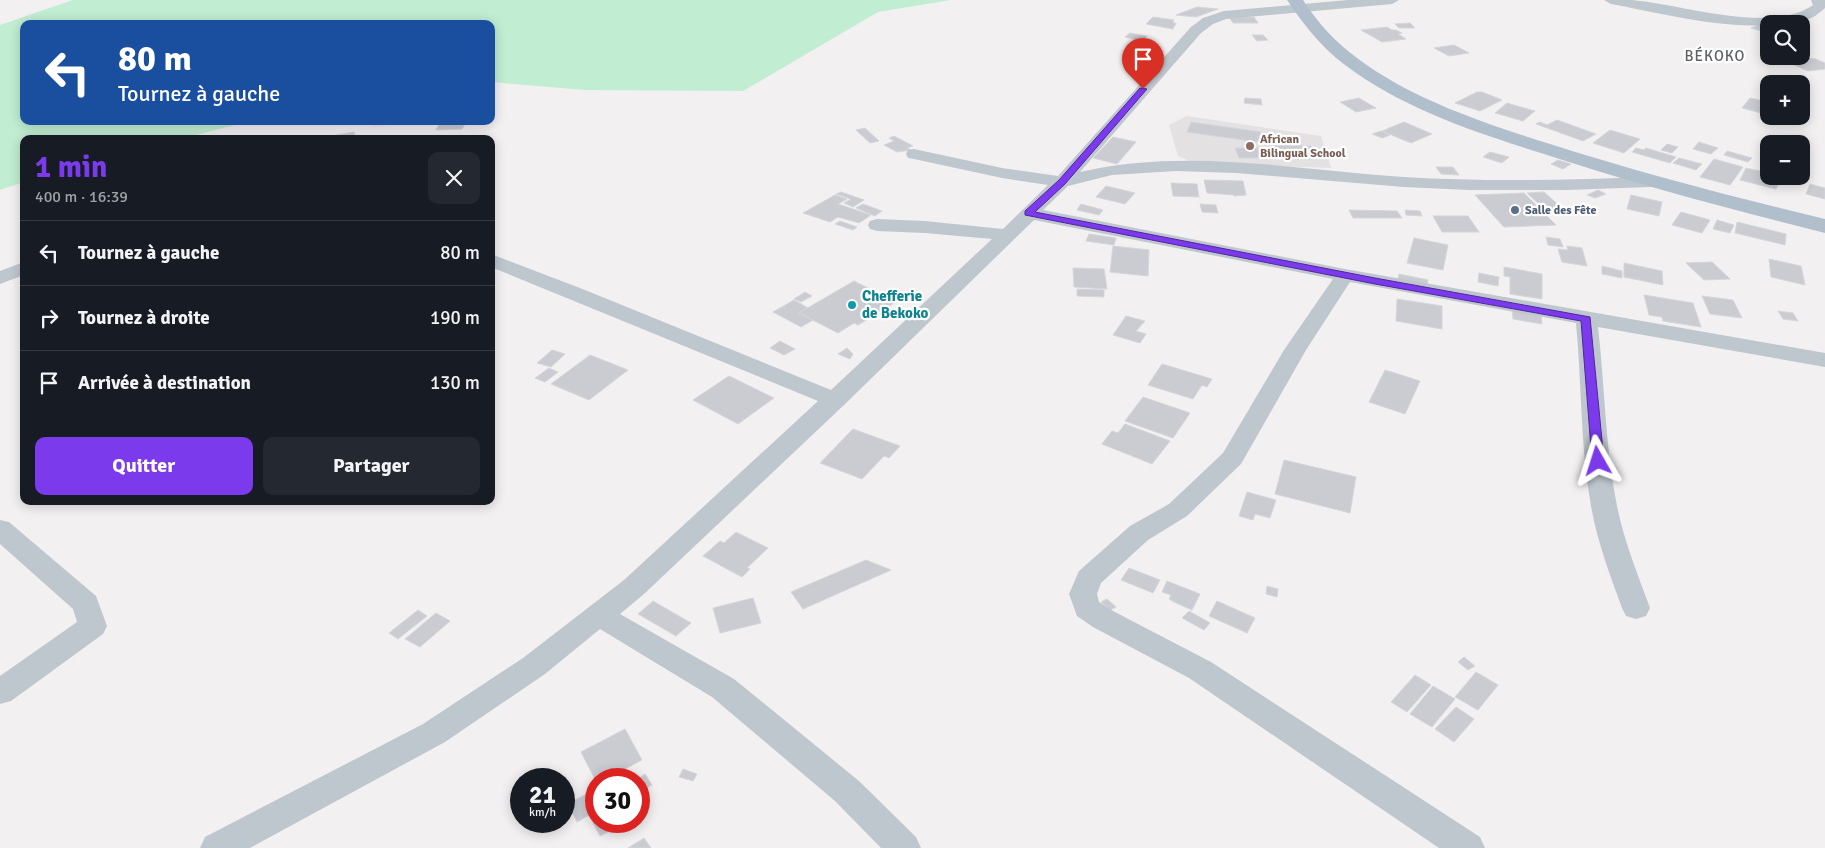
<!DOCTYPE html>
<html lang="fr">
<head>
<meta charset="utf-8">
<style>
	:root { --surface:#171b24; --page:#242831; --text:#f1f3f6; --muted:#9ea1a6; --line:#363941; --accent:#7c3aed }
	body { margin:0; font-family:Signika,sans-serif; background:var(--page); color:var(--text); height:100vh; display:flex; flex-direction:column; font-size:19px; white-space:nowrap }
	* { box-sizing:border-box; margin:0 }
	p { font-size:16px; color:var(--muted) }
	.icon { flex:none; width:28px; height:28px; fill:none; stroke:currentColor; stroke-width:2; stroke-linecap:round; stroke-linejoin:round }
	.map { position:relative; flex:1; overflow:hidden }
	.drawer { position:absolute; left:20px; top:135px; width:475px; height:370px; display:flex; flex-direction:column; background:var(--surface); border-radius:10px; box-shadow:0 2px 12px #0003 }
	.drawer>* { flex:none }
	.hud { position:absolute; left:20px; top:20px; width:475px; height:105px; border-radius:10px; box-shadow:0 2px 12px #0003; background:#1a4fa0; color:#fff; overflow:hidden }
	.tools { position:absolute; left:1760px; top:15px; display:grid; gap:10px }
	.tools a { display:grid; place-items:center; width:50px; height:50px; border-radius:10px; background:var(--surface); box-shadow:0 2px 12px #0003; font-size:25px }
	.speed { position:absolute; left:510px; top:768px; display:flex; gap:10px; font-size:25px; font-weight:700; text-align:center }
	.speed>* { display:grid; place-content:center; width:65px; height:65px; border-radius:50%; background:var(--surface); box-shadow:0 2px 12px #0003; line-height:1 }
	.speed small { font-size:12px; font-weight:400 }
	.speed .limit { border:8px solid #d22; background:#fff; color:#111 }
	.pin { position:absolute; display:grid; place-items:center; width:42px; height:42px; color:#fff; margin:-51px -21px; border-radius:50% 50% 50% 0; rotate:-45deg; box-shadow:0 0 5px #0007 }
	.pin .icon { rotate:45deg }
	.me { position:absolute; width:55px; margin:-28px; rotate:354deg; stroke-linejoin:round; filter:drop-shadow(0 0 4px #0008) }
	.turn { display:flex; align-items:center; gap:18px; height:105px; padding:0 15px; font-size:22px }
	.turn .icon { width:65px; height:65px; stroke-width:2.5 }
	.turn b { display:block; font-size:35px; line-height:42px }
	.round { display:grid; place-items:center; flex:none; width:52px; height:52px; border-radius:10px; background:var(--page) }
	.summary { display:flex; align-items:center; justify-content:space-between; height:85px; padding:0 15px }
	h1 { font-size:30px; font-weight:800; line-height:38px; color:var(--accent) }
	.action { display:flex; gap:10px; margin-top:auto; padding:10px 15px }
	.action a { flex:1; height:58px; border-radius:10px; background:var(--accent); color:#fff; font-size:20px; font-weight:800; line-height:58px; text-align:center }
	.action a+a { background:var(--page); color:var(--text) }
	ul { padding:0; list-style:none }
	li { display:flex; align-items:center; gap:15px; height:65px; padding:0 15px; border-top:1px solid var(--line) }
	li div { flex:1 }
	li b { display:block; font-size:19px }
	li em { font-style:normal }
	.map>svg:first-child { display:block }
</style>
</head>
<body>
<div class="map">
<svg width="1825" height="848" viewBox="0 0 1825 848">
	<rect width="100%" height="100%" fill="#f2f0f0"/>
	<!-- education -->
	<path fill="#e3e1e1" d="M1187,116L1321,136L1331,168L1194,163L1178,156L1169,125Z"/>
	<!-- green -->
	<path fill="#c1edd2" d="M73,0H951L878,12L743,91L585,90L491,82V24H24V121H251L180,139H24V182L0,190V25Z"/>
	<!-- building -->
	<path fill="#caccd2" stroke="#d4d6db" d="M1197,7L1218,9L1196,17L1176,15Z
		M1153,17L1174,20L1173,23H1176L1173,29L1146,24Z
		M1229,17H1254L1258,23H1233Z
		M1410,23L1415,28H1399L1395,24Z
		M1764,23L1769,25V33L1751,28Z
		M1387,27L1392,30H1396L1402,33L1398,34L1406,39L1382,42L1361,30Z
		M1130,33L1147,36L1142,41L1125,37Z
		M1252,35H1263L1268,40L1257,41Z
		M1454,45L1469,53L1449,56L1434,48Z
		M1803,58L1816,59L1825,63V69L1808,71L1787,62Z
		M1477,92H1482L1502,100L1480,111L1455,103Z
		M1245,98L1261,99L1262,105L1244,103Z
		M1359,98L1376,108L1356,112L1340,102Z
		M1750,98L1769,102V115L1742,108Z
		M1507,103L1535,111L1523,121L1495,113Z
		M1557,120L1596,134L1583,141L1536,124L1540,122L1547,125Z
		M374,121H405L404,124L373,125Z
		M441,121H467L462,129L436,130Z
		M1191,122L1261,132L1258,142L1187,132Z
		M1404,122L1432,134L1411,143L1382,131Z
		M865,128L879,141L870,143L856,130Z
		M1610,130L1640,139L1624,153L1593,143Z
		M1381,131L1390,135L1382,138L1372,134Z
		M354,132L355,138L331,139V136Z
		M894,136L913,146L907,148L911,150L897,152L884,145L894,141L889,138Z
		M1113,137L1136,142L1117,164L1093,158Z
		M1699,142L1718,148L1711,154L1693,149Z
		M1667,144L1678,147L1672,153L1661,150Z
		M1269,145L1311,146L1315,154H1310L1313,159L1274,158Z
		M1235,148H1265L1270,158H1239Z
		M1636,148L1644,150L1646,148L1676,157L1670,163L1632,152Z
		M1727,151L1752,158L1748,162L1724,155Z
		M1490,152L1509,157L1502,163L1483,157Z
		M1679,158L1702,164L1696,170L1673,163Z
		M1714,159L1743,167L1730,185L1700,177Z
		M1558,160L1571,164L1563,169L1551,164Z
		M1436,167H1453L1459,175L1441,174Z
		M1746,168L1769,173V176L1782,177L1776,189L1740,180Z
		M1204,180L1243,181L1246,195L1234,196V195L1207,193Z
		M1171,183L1197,184L1199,197L1173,196Z
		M1810,184L1825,188V199L1806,194Z
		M1106,186L1135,193L1125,204L1096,197Z
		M1598,190L1606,194L1595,198L1587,195Z
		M841,192L864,200L853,207L844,203L851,199L836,194Z
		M1544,192L1564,210H1552L1546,205H1540L1527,193Z
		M1524,193L1556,225L1504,227L1475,195Z
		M835,195L847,199L838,204L871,215L859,223L838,217L830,222L803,213Z
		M1631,195L1662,202L1659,216L1627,209Z
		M863,204L882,211L875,216L856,208Z
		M1081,204L1103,210L1099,215L1077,210Z
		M1200,204L1216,205L1218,213L1202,212Z
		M1349,210L1397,211L1402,218H1353Z
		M1405,210L1420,211L1422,216L1406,215Z
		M1681,212L1710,220L1702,233L1672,225Z
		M1433,216H1468L1479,232H1442Z
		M1717,220L1734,225L1730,233L1713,229Z
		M840,221L857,227L853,230L835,224Z
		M1737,222L1786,234L1785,245L1735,233Z
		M1089,234L1116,238L1114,245L1086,241Z
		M1546,237L1560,239L1563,247L1548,245Z
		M1414,238L1448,245L1443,270L1407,263Z
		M1113,246L1149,250L1148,276L1110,272Z
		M1567,246L1582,248L1587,266L1562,262L1558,249L1568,250Z
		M1769,259L1801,266L1805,285L1771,277Z
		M1712,262L1730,279L1704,280L1686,263Z
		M1624,263L1662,271L1663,285L1624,277Z
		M1602,266L1622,271V278L1602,274Z
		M1504,267L1542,274V299L1510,294V277L1504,276Z
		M1073,268L1104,269L1107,289L1074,287Z
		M1479,273L1499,277L1498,286L1478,282Z
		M1399,274L1428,280L1427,285L1398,279Z
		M854,281L896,302L858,325L854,323L838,333L799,313Z
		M1077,289L1104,290V297L1077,296Z
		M805,292L812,296L801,302L794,299Z
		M1644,295L1693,303L1701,327L1663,321L1662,317L1649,315Z
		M1702,296L1733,300L1742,318L1710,314Z
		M1397,299L1442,306V329L1396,321Z
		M794,300L808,308L799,313L813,320L801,327L773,312Z
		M1512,310L1541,315L1542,324L1513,319Z
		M1778,311L1793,313L1798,321L1783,319Z
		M1126,316L1145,321L1136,331L1146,334L1140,343L1113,335Z
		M780,341L795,349L784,355L770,348Z
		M847,348L853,354L850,359L838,354Z
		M552,350L565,354L551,367L537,363Z
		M590,355L628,370L589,400L551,384Z
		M1162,364L1212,379L1207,387L1202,385L1193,399L1148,385Z
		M549,368L558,372L545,382L535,378Z
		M1385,370L1420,381L1405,414L1369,402Z
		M729,376L774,398L738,424L693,400Z
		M1143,397L1190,413L1173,438L1125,421Z
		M1125,424L1170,441L1152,464L1102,444L1112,431L1118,433Z
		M853,429L900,446L889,458L884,456L862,479L820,463Z
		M1284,460L1356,477L1350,513L1275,494Z
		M1247,492L1276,500L1270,518L1255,514L1253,520L1239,516Z
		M736,532L768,548L747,568L750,569L742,577L703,556L720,541L724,543Z
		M866,560L891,570L803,609L791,592Z
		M1129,568L1160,580L1153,593L1121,580Z
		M1167,581L1200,594L1192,610L1174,602L1169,599L1171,595L1162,592Z
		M1267,586L1278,589L1277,597L1266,594Z
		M753,598L761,623L720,633L713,608Z
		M1107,599L1116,607L1110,610L1101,602Z
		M653,601L691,623L676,636L638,614Z
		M1217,601L1255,618L1247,633L1209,616Z
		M418,610L427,616L398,639L389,633Z
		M1189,611L1210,623L1204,630L1182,618Z
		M436,613L450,621L420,647L405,639Z
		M1464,657L1475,666L1468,670L1458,662Z
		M1476,672L1498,685L1478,710L1455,697Z
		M1415,675L1431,685L1407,712L1391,702Z
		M1433,686L1455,699L1432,727L1410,714Z
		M1456,707L1474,719L1454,742L1435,729Z
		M625,729L642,760L606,779H596V781L581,752Z
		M683,769L697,774L693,781L679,777Z
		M645,774L652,785L639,792L638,779Z
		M596,789V811L577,822L568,804Z
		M596,816V821H613L616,828L600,836L591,819Z
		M644,838L651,848H628Z"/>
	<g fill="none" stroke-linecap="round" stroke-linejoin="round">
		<!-- minor -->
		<path fill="#bfc7ce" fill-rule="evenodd" d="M1348,0H1399L1392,4L1226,19L1213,24L1201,33L1080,172C1186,147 1297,170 1404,177C1487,182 1569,180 1651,177L1657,178L1660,182L1657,186L1651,187L1567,190H1469L1404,187L1236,173L1176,171L1112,175L1068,186L1043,210L1345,269L1825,353V367L1598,327C1605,387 1605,447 1617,506C1624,541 1638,575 1650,608L1646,616L1636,619L1626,616L1622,608C1610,575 1597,541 1591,506C1580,446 1582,384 1576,323L1350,282L1306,350L1241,464L1187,516L1148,540L1101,583L1097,594L1099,602L1113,611L1211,662L1480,837L1485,848H1439L1189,678L1093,627L1077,616L1069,594L1079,571L1130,526L1169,504L1223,453L1284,350L1333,279L1034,220L844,405L644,594L620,614L734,679L859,781L916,837L921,848H881L835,801L712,697L600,629L545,674L445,742L250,848H200L205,837L423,724L523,658L624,580L818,401L491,267V254L585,290L831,390L992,239L925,233L877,231L870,229L868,225L870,221L877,219L925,221L1003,229L1048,185L1002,178L914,159L908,158L906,154L908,150L914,149L1002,168L1058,176L1191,27L1203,18L1224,11Z
			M1604,0C1613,0 1623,0 1632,0C1681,4 1771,35 1813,5L1811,0H1825V8C1820,12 1815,17 1809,19C1796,24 1784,21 1771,24C1731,31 1654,12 1611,4Z
			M24,262V275L0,284V271Z
			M0,520L9,522L96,596L107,626L103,634L11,701L0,704V676L77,622L73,609L0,544Z"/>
		<!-- major -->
		<path fill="#b1bfcd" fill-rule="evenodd" d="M1287,0H1303C1317,22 1335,42 1357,58C1413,100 1484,123 1550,144C1641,173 1733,197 1825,219V233C1730,209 1634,184 1541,153C1474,132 1402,108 1345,65C1321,47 1303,24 1287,0Z"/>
	</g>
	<!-- route -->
	<path fill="#7c3aed" stroke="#51269a" d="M1140,88L1147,89L1065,184L1035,212L1375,278L1590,317L1604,461L1603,464L1598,465L1592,461L1581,321L1375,284L1025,215V211L1059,180Z"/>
	<!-- markers -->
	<circle fill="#8d6e63" stroke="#fff" stroke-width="2" cx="1250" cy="146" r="5"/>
	<circle fill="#5c6f8a" stroke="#fff" stroke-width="2" cx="1515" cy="210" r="5"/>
	<circle fill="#0f9aa8" stroke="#fff" stroke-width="2" cx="852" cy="305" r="5"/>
	<g text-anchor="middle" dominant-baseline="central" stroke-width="4.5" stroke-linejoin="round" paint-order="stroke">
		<!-- far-education labels -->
		<g font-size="12" font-weight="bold" fill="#785e54" stroke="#fff" text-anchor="start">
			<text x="1260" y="139">African<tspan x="1260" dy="14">Bilingual School</tspan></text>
		</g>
		<!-- far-service labels -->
		<g font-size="12" font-weight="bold" fill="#4e5e75" stroke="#fff" text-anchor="start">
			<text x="1525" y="210">Salle des Fête</text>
		</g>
		<!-- far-quarter labels -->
		<g font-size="15" letter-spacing="1" fill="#5d6064" stroke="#fff">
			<text x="1715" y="56">BÉKOKO</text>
		</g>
		<!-- culture labels -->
		<g font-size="15" font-weight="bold" fill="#0d838f" stroke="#fff" text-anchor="start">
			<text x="862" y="296">Chefferie<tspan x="862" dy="17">de Bekoko</tspan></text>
		</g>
	</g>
</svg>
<div class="tools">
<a><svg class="icon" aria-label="search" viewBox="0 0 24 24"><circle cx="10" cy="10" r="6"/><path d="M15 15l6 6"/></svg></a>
<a>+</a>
<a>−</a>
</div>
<div class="speed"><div>21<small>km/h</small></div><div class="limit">30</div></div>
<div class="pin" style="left:1143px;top:89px;background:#d93025"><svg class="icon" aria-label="arrive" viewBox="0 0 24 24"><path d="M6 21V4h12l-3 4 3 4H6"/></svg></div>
<svg class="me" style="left:1598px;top:461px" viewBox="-20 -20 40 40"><path d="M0-17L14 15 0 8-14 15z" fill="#7c3aed" stroke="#fff" stroke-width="4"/></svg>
<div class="hud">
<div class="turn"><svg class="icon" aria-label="left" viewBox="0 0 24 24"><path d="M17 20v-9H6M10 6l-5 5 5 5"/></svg><div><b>80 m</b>Tournez à gauche</div></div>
</div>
<section class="drawer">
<div class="summary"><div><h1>1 min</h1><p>400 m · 16:39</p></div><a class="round"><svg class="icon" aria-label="close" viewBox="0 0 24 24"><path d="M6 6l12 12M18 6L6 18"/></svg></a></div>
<ul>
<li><svg class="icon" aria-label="left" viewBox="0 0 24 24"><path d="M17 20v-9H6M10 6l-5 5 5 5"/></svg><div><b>Tournez à gauche</b></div><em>80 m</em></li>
<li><svg class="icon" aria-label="right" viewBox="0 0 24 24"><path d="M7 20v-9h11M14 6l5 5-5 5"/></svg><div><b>Tournez à droite</b></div><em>190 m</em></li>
<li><svg class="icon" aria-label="arrive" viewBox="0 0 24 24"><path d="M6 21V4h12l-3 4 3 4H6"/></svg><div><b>Arrivée à destination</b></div><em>130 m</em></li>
</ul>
<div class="action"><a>Quitter</a><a>Partager</a></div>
</section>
</div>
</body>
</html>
